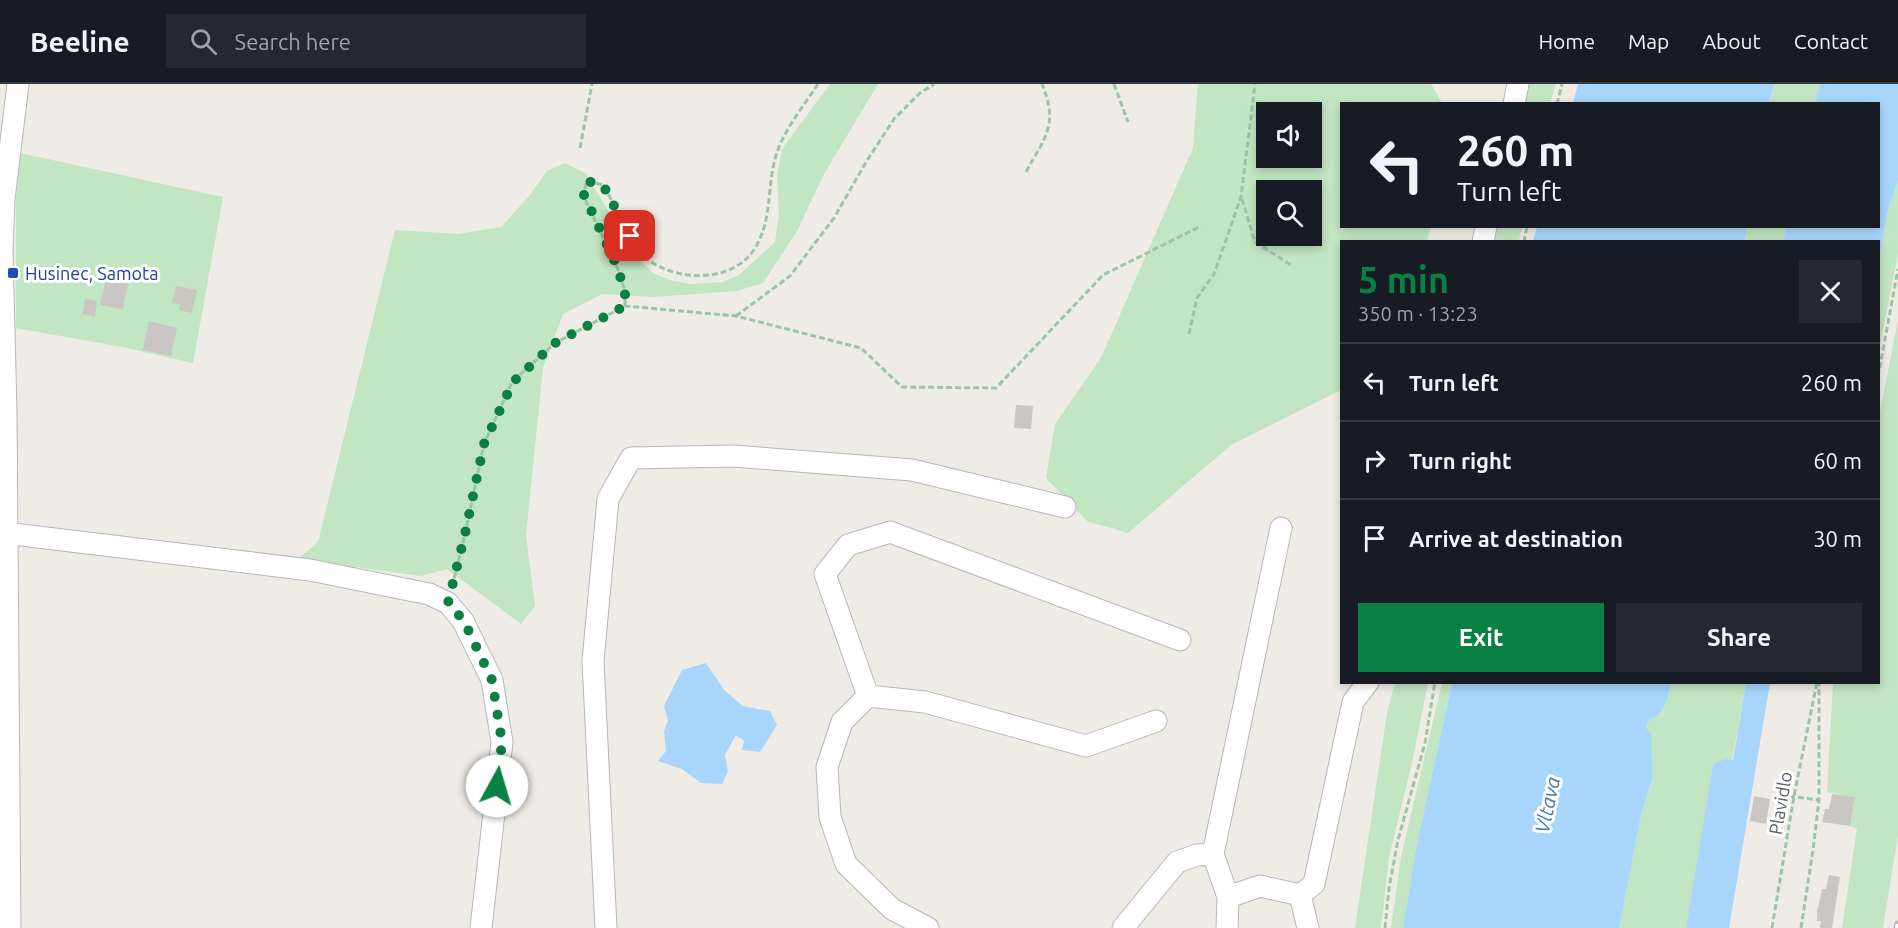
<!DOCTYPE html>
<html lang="en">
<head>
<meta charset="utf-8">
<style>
	:root { --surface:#171b24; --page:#242831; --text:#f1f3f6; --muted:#9ea1a6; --line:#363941; --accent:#0b8043 }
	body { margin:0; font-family:Ubuntu,sans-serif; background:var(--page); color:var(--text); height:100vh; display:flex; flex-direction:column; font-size:22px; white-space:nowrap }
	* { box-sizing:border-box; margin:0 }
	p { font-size:20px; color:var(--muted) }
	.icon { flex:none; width:33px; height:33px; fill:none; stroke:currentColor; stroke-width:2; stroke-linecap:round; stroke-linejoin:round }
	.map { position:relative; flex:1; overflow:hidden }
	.details { position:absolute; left:1340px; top:156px; width:540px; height:444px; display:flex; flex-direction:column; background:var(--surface); border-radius:0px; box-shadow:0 3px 9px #0003 }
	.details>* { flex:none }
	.banner { position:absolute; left:1340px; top:18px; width:540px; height:126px; border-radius:0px; box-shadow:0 3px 9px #0003; background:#171b24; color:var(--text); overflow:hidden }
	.fabs { position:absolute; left:1256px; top:18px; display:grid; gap:12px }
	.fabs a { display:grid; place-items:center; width:66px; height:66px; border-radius:0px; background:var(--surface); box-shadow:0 3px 9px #0003; font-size:30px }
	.pin { position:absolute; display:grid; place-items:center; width:51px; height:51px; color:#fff; margin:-26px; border-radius:12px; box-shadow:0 3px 9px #0006 }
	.me { position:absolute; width:66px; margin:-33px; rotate:6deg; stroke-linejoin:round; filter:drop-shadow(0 0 4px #0008) }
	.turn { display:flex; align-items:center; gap:21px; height:126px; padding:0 18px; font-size:27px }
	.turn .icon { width:78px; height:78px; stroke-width:2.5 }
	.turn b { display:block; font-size:42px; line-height:51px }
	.round { display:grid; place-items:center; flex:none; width:63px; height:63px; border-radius:0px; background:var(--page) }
	.head { display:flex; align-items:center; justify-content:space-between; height:102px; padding:0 18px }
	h1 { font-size:36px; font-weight:700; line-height:45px; color:var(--accent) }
	.cta { display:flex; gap:12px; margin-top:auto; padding:12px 18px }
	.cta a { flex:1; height:69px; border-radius:0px; background:var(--accent); color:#fff; font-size:24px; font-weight:700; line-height:69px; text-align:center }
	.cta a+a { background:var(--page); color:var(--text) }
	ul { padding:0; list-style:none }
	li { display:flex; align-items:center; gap:18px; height:78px; padding:0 18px; border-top:2px solid var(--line) }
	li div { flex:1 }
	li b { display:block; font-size:22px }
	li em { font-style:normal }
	header { display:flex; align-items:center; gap:36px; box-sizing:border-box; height:84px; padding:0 30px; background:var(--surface); border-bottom:2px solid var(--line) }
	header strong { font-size:28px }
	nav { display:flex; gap:33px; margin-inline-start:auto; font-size:21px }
	.search { width:420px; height:54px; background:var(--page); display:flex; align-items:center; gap:15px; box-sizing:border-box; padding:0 21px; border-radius:0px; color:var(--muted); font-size:22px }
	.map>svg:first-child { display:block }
</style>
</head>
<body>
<header>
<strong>Beeline</strong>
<div class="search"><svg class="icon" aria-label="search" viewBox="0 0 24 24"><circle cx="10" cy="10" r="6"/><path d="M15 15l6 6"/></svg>Search here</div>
<nav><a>Home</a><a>Map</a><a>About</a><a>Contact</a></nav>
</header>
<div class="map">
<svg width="1898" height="844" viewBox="0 0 1898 844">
	<rect width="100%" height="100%" fill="#eeece4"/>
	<!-- green -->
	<path fill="#c2e5c3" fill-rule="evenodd" d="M830,0H878L824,90L797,147L763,199L737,207L653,213L602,210L563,230L543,284L526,451L535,522L521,540L447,485L421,492L298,475L318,458L395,146L459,150L501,143L530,111L547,87L565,79L585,89L639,176L653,189L673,197L690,200L723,198L739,191L775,158L779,131L777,91L782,65Z
		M1198,0H1431L1442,19L1341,20V142L1431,143L1427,157L1341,158V306L1231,361L1128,449L1087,437L1046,394L1055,340L1101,274L1193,64ZM1266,28H1311V74H1266ZM1266,106H1311V152H1266Z
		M1528,0H1556L1550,19L1524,20Z
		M1774,0H1820L1815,19L1769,20Z
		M20,69L223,113L193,279L122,263L16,244V115Z
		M1898,96V170L1878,272V184L1887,130Z
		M1497,143H1522L1519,157L1493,158Z
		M1747,143H1786L1783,157L1745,158Z
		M1898,236V751L1883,844H1842L1857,744L1850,742L1855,714L1827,708L1833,599L1878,598V338Z
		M1395,599H1428L1412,679L1389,773L1381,844H1355L1387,629Z
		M1442,599H1452L1416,764L1403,844H1391L1401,773Z
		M1671,599H1746L1732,677L1713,682L1686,844H1619L1641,731L1652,695L1646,644L1648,637L1665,622Z"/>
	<!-- water -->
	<path fill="#a7d5fb" d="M1578,0H1774L1769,19H1573Z
		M1820,0H1898V96L1887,130L1878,184V158L1783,157L1786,143L1878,142V20L1815,19Z
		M1537,143V142L1747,143L1745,157H1533Z
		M706,579L725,607L743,622L770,627L777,641L760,668L742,666L744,657L736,651L725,671L728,687L722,700L701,699L682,685L658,677L666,667L664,647L668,637L664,622L682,586Z
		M1452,599H1671C1666,618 1667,627 1648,637L1646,644L1651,650L1652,695L1641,731L1619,844H1403L1416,764Z
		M1746,599H1770L1729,844H1686L1713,681L1725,675L1733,676Z"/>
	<!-- building -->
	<path fill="#cac7c2" d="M106,195L128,200L123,225L100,221Z
		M176,202L197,206L192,229L179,226L180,220L172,219Z
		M85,215L97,217L95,233L82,230Z
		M149,237L177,244L171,272L143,266Z
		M1016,321L1033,322L1031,345L1014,344Z
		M1832,710L1855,713L1850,742L1822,738L1825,725H1829Z
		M1754,712L1770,715L1766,740L1750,737Z
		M1829,791L1840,793L1832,844H1820L1821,837H1817V829L1822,805H1826Z"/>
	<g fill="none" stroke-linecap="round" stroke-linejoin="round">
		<!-- minor casing -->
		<g stroke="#b5b7bb" stroke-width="23">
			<path id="minor" d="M1514,20L1518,0
				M1483,158L1486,142
				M5,449L310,486L429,510L448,519L463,537L492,596L502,658L481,844
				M868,612L825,490L848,461L890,448L1180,556
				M1300,811L1314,800L1353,618L1368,598
				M1228,813L1260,802L1300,811L1308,844
				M10,844L6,328L2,166L4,115L18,0
				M606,844L593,577L608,415L631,374L734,372L912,386L1065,423
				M928,844L892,825L846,780L830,733L827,683L842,638L868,612L925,618L1086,662L1156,637
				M1123,844L1177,778L1197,771L1213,770
				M1227,844L1228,813L1213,770L1281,444"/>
		</g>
		<!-- path -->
		<path stroke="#9cc5a8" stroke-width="3" stroke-dasharray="6 3" stroke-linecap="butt" d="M1114,0L1128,38
			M1557,20L1562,0
			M580,64L592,0
			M1026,88C1045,53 1059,41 1042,0
			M1242,115L1255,158L1291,181
			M1524,158L1527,142
			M625,222V207L616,180L583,111L587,97L603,101C612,117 621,133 629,149C633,156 636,165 640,169C669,198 732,202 755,164C772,137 767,105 775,75C782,48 803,23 818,0
			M736,232L790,192L834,134L866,78L894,35L920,9L934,0
			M1189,250L1197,214L1214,190L1241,113L1255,0
			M1878,293L1898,185
			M452,503L465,450L484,360L512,298L555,259L625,222L736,232L861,264L902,303L996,304L1103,191L1201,142
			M1789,712L1819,716
			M1385,844L1389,804L1398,756L1425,659L1435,598
			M1772,844L1794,712L1817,598
			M1801,844L1813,766L1819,716V598"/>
		<!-- minor -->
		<use href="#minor" stroke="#fff" stroke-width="21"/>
		<!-- rail casing -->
		<g stroke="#b3b4b4" stroke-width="7">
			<path id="rail" d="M1897,844L1898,840"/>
		</g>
		<!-- rail -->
		<use href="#rail" stroke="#fff" stroke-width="4.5" stroke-dasharray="14" stroke-linecap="butt"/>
	</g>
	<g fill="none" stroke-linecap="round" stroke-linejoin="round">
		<!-- route -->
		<path stroke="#0b8043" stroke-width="10" stroke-dasharray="0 18" d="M497,702L502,658L492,596L464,537L448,519L465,450L484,360L513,298L555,259L625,222V207L616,180L584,111L587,97L603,101L630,152"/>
	</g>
	<!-- markers -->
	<rect fill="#1a4fb4" stroke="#fff" stroke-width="2" x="7" y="183" width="12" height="12" rx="3"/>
	<g text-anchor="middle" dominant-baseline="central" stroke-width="6" stroke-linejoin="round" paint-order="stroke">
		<!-- transit labels -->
		<g font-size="18" fill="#164399" stroke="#fff" text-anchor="start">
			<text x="25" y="189">Husinec, Samota</text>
		</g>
		<!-- street labels -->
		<g font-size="18" fill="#5c6064" stroke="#fff">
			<text transform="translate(1780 719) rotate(-80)">Plavidlo</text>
		</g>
		<!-- water labels -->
		<g font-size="20" font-style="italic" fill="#4475ae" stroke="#fff">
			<text transform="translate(1547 721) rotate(-78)">Vltava</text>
		</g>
	</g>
</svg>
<div class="fabs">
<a><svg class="icon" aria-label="sound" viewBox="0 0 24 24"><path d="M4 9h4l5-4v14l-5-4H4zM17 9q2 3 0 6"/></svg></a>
<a><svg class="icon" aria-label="search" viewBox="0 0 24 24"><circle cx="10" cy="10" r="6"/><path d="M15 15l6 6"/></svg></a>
</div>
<div class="pin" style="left:630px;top:152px;background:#d93025"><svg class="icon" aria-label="arrive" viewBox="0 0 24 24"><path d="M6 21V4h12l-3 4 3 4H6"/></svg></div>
<svg class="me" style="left:497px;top:702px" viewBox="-20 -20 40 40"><circle r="19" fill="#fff"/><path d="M0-13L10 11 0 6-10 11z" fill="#0b8043"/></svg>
<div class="banner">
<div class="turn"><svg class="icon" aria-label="left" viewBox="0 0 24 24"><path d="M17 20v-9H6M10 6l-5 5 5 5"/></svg><div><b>260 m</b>Turn left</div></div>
</div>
<section class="details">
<div class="head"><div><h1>5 min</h1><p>350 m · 13:23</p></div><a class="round"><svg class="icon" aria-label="close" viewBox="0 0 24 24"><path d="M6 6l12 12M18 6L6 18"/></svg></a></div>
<ul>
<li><svg class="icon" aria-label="left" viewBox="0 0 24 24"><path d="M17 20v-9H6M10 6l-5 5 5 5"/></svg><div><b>Turn left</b></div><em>260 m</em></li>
<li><svg class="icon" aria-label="right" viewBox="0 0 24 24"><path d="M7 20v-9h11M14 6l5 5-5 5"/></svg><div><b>Turn right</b></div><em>60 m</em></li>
<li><svg class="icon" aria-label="arrive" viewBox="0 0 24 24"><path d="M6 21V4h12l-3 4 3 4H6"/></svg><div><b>Arrive at destination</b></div><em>30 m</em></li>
</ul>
<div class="cta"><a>Exit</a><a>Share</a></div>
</section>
</div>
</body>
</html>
